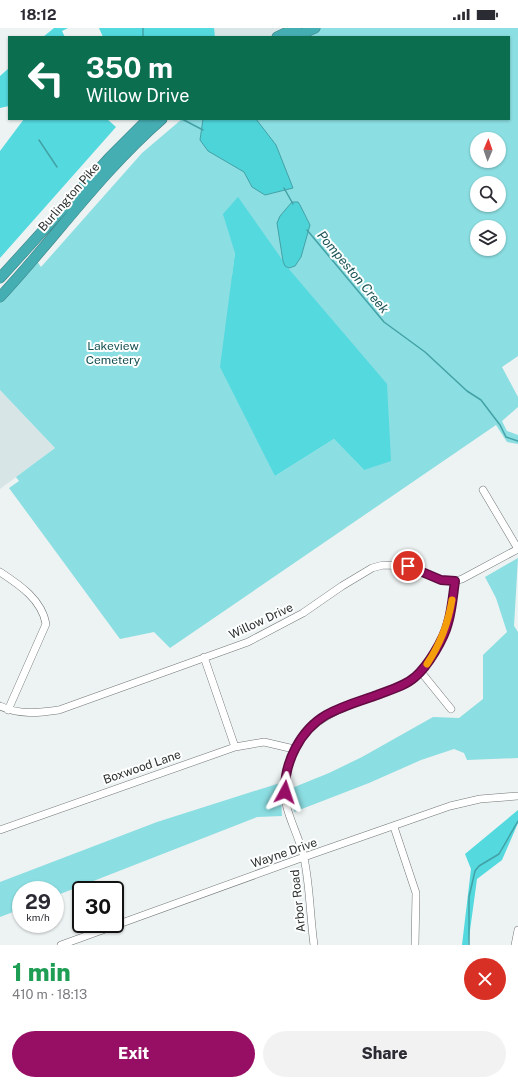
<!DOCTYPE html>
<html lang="en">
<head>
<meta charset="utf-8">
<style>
	:root { --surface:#fff; --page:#f2f2f3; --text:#2b2b33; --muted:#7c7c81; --accent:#970f65 }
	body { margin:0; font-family:"Public Sans",sans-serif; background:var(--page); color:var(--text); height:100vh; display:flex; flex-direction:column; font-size:15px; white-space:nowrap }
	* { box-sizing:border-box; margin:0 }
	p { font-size:13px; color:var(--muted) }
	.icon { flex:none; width:22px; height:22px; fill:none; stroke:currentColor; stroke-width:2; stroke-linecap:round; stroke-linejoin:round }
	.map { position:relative; height:917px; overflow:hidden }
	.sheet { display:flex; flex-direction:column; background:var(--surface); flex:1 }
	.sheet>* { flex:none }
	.guide { position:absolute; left:8px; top:8px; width:502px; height:84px; border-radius:0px; box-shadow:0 1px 3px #0004; background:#0b6e4f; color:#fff; overflow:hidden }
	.needle { width:26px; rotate:2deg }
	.controls { position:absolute; left:470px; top:104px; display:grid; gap:8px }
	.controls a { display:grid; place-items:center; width:36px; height:36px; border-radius:50%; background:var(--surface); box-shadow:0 1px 3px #0004; font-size:20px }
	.speed { position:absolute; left:12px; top:853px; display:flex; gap:8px; font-size:20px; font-weight:700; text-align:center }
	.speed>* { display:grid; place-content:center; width:52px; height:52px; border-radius:50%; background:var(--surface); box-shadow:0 1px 3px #0004; line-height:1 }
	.speed small { font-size:10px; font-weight:400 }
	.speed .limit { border:2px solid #111; border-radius:6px; background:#fff; color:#111 }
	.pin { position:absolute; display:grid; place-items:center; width:34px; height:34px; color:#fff; margin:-17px; border:2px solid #fff; border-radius:50%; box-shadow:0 1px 4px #0007 }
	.me { position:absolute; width:44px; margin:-22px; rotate:5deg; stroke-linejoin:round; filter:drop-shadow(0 0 3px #0008) }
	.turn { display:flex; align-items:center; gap:14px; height:84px; padding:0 12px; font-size:18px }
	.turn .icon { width:52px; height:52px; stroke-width:2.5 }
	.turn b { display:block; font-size:28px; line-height:34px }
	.round { display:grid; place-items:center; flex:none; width:42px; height:42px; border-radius:21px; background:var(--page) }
	.summary { display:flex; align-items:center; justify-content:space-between; height:68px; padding:0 12px }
	h1 { font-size:24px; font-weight:800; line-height:30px; color:#1e9e55 }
	.primary-button { display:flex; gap:8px; margin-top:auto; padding:8px 12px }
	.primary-button a { flex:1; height:46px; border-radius:24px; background:var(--accent); color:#fff; font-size:16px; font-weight:800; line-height:46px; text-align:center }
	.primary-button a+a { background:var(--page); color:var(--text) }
	.status { display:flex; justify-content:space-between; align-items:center; height:28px; padding:0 20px; background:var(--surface); direction:ltr }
	.status svg { height:11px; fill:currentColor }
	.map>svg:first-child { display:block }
</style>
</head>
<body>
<div class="status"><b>18:12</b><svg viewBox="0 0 49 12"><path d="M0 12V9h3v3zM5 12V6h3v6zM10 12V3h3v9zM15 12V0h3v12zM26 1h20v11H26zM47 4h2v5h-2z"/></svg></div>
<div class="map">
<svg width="518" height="917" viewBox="0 0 518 917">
	<rect width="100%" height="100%" fill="#edf2f2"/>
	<!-- built -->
	<path fill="#d8e5e6" d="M205,0H296L277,9H214Z
		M0,362L55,420L0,461Z"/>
	<!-- green -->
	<path fill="#8bdee2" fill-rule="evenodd" d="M315,0H518V328L502,339L518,369V379L502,393L507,403L518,407V416L507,414L496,397L170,620L154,604L120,611L9,460L19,453L16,449L55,420L0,362V269L34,229L41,239L142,125L182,91H509V9H295ZM477,111H499V133H477ZM477,155H499V177H477ZM477,199H499V221H477ZM235,225L364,442L334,411L275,448L232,249Z
		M518,530L514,598L518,604V730L467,732L464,725L454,721L421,732L369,755L294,784L292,760L329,745L362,729L433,689L459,690L483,671V627L507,604L496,570L485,549Z
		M280,755L282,788L257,789L55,868V862H21V881L0,889V854L157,794Z"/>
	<!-- forest -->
	<path fill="#53d9de" d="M54,0H68L62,3L65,9H43Z
		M99,0H214L215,9H103Z
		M9,40V78L0,80V48Z
		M24,91H107L116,99L0,230V123Z
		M238,169L288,240L387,356L391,433L364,442L334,411L275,448L220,339L235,225L223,186Z
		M518,782V795L502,832L477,851L468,917H462L471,841L465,826Z"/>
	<!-- water -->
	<path fill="#4dd4d9" stroke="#43a2a6" d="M203,91H256L276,117L293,160L265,167L252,159L244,144L208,123L200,112Z
		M292,174H298L300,177L310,197L301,229L295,238L289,240L285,238L283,233L277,195L280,188Z"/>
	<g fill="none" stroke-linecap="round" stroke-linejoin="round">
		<!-- stream -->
		<path stroke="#43a2a6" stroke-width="1.5" d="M143,9V0
			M182,91L203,102
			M39,112L57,139
			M284,160L293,176
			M307,202L384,294L425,324L467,363L481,372L500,397L506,409L518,413
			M469,917V869L475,843L479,838L499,826L518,793"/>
		<!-- minor casing -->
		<g stroke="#727677" stroke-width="8">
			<path id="minor" d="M0,544C20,557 42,572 46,596L8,682
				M204,629L235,719
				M421,644L451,681
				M0,678C19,687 39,685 59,682L248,614L303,585L342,558L372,540L383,537L408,538L441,552L455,553L462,551L518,521L483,462
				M394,799L416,865L415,917
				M0,802L235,719L264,714L294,721
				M61,917L304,829L450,778L480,771L518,768
				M314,917C310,888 310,858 304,830C299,805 281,780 285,754C294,695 331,683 380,666C392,661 406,658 416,649C428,638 444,611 448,595C452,582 453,567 455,553
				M515,917L518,902"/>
		</g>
		<!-- highway casing -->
		<g stroke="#3d8285" stroke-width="11">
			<path id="highway" d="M277,9L296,0
				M295,9L315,0
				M0,250L109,130L148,91
				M0,269C55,210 101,144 162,91"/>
		</g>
		<!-- minor -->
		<use href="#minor" stroke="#fff" stroke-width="7"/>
		<!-- highway -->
		<use href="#highway" stroke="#45aeb3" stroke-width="10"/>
	</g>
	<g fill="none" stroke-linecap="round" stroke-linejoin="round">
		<!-- route casing -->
		<g stroke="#620a42" stroke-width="10">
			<path id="route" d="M285,764C284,735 300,702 326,687C342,678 360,673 377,667C390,662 405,658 415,649C428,638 444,611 448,595C452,582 453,567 455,553L441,552L408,538"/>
		</g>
		<!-- route -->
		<use href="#route" stroke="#970f65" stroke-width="7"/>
		<!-- slow -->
		<path stroke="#f59e0b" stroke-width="7" d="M427,636C441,615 448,596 452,572"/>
	</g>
	<g text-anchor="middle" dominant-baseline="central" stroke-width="4" stroke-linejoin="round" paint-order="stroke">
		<!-- street labels -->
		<g font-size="12" fill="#2d2f2f" stroke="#fdffff">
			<text transform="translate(69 169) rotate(-49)">Burlington Pike</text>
			<text transform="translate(261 593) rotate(-25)">Willow Drive</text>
			<text transform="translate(142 739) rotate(-19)">Boxwood Lane</text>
			<text transform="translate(284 825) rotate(-19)">Wayne Drive</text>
			<text transform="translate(298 873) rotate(-96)">Arbor Road</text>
		</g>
		<!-- park labels -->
		<g font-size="12" fill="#165053" stroke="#fdffff">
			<text x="113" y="318">Lakeview<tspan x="113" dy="14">Cemetery</tspan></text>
		</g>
		<!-- water labels -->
		<g font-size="13" font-style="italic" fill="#1d5558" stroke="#fdffff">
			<text transform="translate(353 244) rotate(50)">Pompeston Creek</text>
		</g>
	</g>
</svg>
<div class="controls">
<a><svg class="needle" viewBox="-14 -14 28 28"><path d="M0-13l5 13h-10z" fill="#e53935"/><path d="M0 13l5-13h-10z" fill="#7c7c81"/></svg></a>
<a><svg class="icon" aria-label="search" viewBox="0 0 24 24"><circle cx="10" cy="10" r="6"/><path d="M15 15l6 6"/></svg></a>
<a><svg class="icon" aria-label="layers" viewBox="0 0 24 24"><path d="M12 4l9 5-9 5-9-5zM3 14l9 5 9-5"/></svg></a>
</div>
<div class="speed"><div>29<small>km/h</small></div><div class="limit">30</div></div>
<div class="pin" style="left:408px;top:538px;background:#d93025"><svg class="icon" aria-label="arrive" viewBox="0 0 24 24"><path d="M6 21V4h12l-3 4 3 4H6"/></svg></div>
<svg class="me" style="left:285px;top:764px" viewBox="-20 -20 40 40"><path d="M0-17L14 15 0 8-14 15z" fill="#970f65" stroke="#fff" stroke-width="4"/></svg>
<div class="guide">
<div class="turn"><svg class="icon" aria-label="left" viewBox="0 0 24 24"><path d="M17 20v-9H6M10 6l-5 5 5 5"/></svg><div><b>350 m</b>Willow Drive</div></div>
</div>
</div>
<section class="sheet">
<div class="summary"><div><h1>1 min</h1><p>410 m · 18:13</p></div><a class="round" style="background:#d93025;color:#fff"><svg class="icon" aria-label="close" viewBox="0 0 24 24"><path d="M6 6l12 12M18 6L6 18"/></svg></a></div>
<div class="primary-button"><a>Exit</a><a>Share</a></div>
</section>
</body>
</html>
